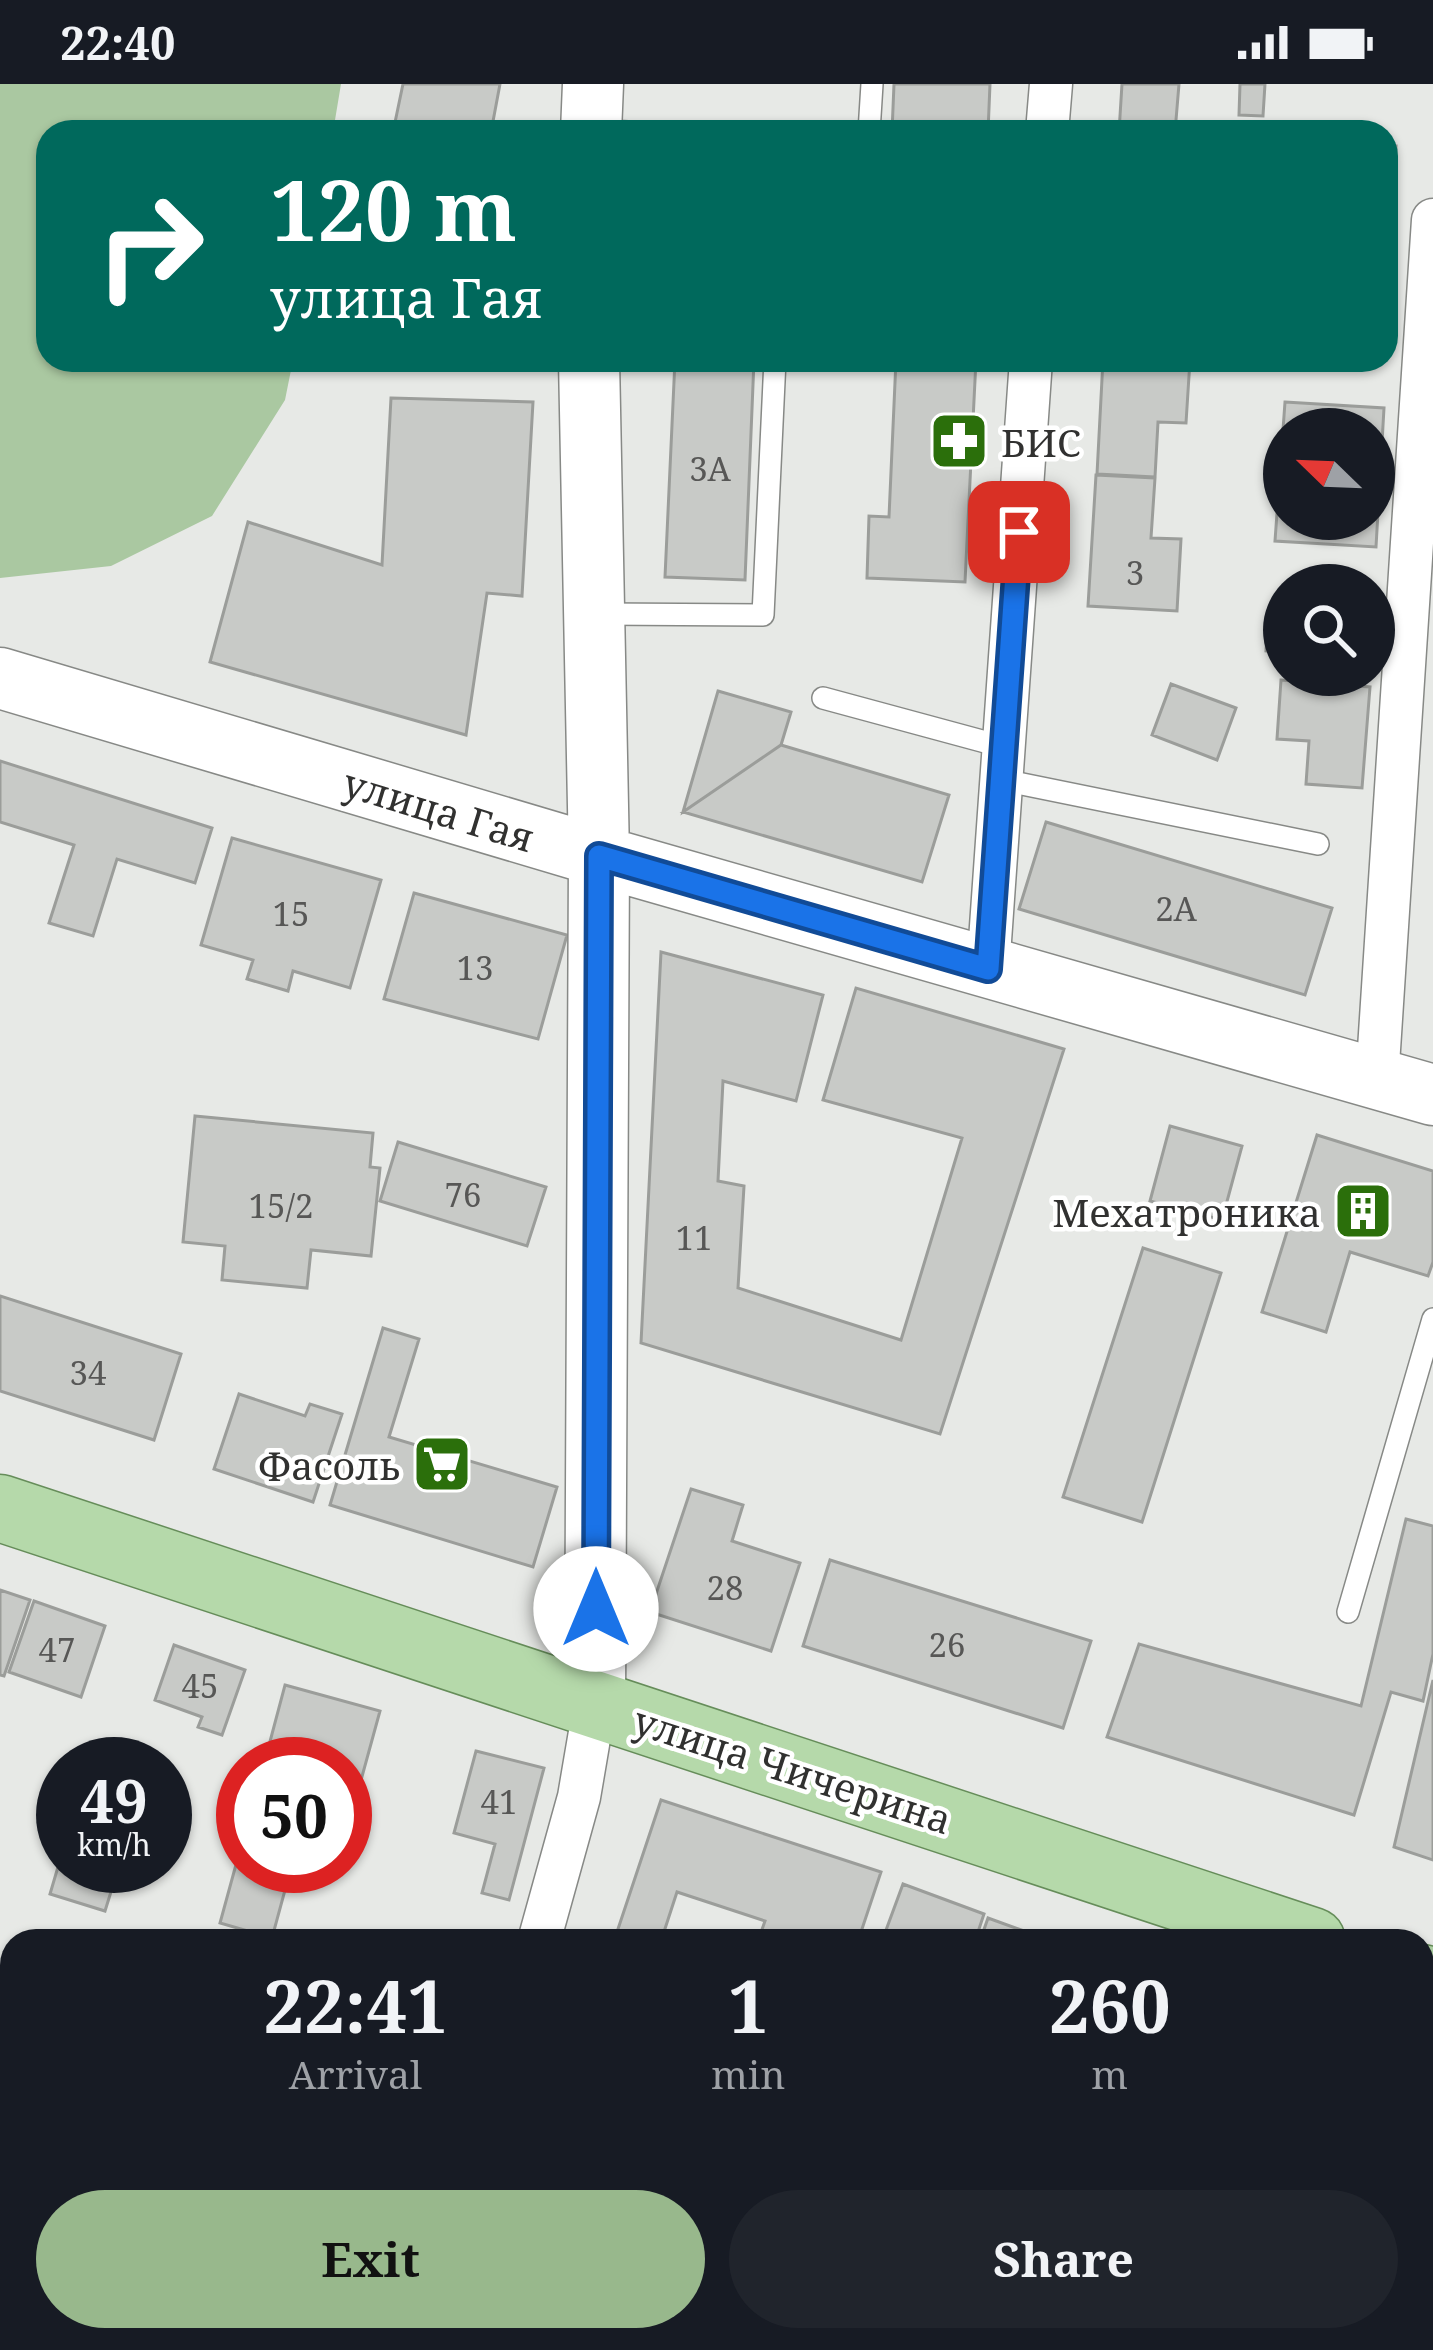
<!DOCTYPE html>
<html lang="en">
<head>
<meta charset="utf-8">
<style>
	:root { --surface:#171b24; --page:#20242c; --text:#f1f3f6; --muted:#9ea1a6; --accent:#98b88c }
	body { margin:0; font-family:"Noto Serif",serif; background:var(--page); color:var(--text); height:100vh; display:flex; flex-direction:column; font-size:45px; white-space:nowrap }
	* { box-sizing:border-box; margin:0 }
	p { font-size:39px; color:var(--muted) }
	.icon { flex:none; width:66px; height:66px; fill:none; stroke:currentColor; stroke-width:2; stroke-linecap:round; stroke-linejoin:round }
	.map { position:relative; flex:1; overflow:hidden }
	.panel { position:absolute; left:0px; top:1845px; width:1434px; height:423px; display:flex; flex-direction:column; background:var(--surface); border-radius:36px 36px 0 0; box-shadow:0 3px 9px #0004 }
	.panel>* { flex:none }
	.guide { position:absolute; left:36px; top:36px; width:1362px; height:252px; border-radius:36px; box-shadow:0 3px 9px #0004; background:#00695c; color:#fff; overflow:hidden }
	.needle { width:78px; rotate:293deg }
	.buttons { position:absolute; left:1263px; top:324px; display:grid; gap:24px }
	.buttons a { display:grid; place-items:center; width:132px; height:132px; border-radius:50%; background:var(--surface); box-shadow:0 3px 9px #0004; font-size:60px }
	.speed { position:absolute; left:36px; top:1653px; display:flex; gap:24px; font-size:60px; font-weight:700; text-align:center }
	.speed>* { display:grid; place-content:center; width:156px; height:156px; border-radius:50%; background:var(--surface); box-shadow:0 3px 9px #0004; line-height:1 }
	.speed small { font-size:30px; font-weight:400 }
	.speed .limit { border:18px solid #d22; background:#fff; color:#111 }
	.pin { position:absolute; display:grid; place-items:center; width:102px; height:102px; color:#fff; margin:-51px; border-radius:24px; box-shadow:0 6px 18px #0006 }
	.me { position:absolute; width:132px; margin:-66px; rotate:0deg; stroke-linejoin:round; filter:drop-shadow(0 0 9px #0008) }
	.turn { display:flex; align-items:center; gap:42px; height:252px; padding:0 36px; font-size:54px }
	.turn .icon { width:156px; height:156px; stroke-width:2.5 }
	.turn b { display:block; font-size:84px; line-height:102px }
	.eta { display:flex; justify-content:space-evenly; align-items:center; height:204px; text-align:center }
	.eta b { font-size:72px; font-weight:700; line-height:84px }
	.cta { display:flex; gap:24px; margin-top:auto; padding:24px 36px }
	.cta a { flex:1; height:138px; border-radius:72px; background:var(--accent); color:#111; font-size:48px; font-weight:700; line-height:138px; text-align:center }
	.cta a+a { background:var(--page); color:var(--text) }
	.status { display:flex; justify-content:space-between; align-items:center; height:84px; padding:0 60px; background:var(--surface); direction:ltr }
	.status svg { height:33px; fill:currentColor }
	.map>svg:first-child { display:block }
</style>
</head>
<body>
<div class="status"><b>22:40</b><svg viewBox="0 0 49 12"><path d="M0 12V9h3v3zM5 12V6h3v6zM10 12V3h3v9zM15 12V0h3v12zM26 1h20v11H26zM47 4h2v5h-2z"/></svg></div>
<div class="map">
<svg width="1433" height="2266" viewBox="0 0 1433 2266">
	<rect width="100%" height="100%" fill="#e7e9e6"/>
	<!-- green -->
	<path fill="#aac8a1" d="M0,0H341L333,48H48V276H293L285,316L212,432L111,482L0,494Z"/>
	<!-- building -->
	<path fill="#c8cac7" stroke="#9b9d9a" stroke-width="3" fill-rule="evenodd" d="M403,0H500L491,48H393Z
		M894,0H990L988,48H892Z
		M1122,0H1179L1175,48H1119Z
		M1240,0H1265L1263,32L1239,31Z
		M1386,62H1396L1390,167H1386Z
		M675,276H754L745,496L665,493Z
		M896,276H976L965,498L867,494L869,432L889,433Z
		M1103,276H1190L1186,339L1158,338L1155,393L1097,390Z
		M391,314L533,318L522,512L487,509L466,651L210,578L248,438L382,481Z
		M1285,318L1384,324L1376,463L1275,457ZM1284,345H1374V435H1284Z
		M1096,391L1155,394L1151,454L1181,455L1177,527L1088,522Z
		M1268,528L1284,529V569L1266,567Z
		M1281,596L1370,603L1362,704L1306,700L1309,657L1277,655Z
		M1171,600L1236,624L1217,676L1152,651Z
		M718,607L791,628L781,661L683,728Z
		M781,661L949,711L922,798L683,728Z
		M0,677L212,744L195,799L117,775L93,852L49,839L74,761L0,738Z
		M1046,738L1332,824L1305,911L1019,825Z
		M232,754L381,796L350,904L293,887L288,907L247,895L253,876L201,861Z
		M414,809L567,851L538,955L384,915Z
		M661,868L823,911L796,1017L723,997L718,1097L744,1102L738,1204L901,1256L962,1054L823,1016L856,904L1064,965L940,1350L641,1259Z
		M195,1032L373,1049L370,1083L380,1084L371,1172L311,1166L307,1204L222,1196L225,1162L183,1158Z
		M1170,1042L1242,1062L1222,1136L1150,1117Z
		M1317,1051L1433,1087V1178L1428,1192L1350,1168L1326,1248L1262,1228Z
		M398,1058L546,1103L527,1162L380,1117Z
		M1143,1164L1221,1189L1142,1438L1063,1413Z
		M0,1212L181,1270L154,1356L0,1307Z
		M383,1244L419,1255L389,1353L557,1403L533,1483L330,1421Z
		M239,1310L305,1332L310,1320L342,1330L313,1418L214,1385Z
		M691,1405L743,1421L732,1457L800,1479L771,1567L650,1528Z
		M1406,1435L1433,1442V1570L1423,1617L1391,1608L1354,1731L1107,1653L1139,1560L1361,1622Z
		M830,1476L1091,1557L1063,1644L803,1562Z
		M0,1506L30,1516L4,1592L0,1591Z
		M34,1517L105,1542L81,1613L9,1588Z
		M174,1561L245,1586L222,1651L198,1643L202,1633L155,1616Z
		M1433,1596V1776L1394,1763Z
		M285,1601L380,1627L352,1729L345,1727V1680H264Z
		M476,1667L544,1684L509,1816L482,1809L495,1760L454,1749Z
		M661,1716L881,1788L858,1857H758L765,1837L677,1808L661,1857H614Z
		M243,1755V1782H306L304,1788L291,1784L272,1854L220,1839Z
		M63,1766V1782H119L105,1827L50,1810Z
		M903,1800L984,1830L975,1857H882Z
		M988,1834L1052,1857H980Z
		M0,1944L12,1948V2020L0,2017Z
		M1423,1979L1433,1982V2087V2082L1422,2079Z
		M1422,2195L1433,2198V2266H1380L1383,2256H1422Z
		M202,2256H333L327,2266H196Z
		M966,2256H1072L1069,2266H962Z"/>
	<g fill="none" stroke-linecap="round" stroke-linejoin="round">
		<!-- lane casing -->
		<g stroke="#878986" stroke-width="24">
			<path id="lane" d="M592,46L628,48
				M869,48L872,0
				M599,530L763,531L775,276
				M823,614L1004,663
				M1002,696L1318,760
				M1348,1528L1433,1235"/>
		</g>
		<!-- street casing -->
		<g stroke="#878986" stroke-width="45">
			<path id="street" d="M1047,48L1051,0
				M988,885L1031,276
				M1377,996L1433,136
				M539,1857L579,1713L595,1619
				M0,2064L12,2067
				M720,2256L756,2266
				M406,2266L411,2256"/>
		</g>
		<!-- secondary casing -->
		<g stroke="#878986" stroke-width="63">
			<path id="secondary" d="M591,48L593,0
				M589,276L599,772L595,1619
				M0,594L599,772L1433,1011"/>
		</g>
		<!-- primary casing -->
		<g stroke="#668d5a" stroke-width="69">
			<path id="primary" d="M0,1424L1312,1857
				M1422,1894L1433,1897"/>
		</g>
		<!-- lane -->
		<use href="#lane" stroke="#fff" stroke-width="21"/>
		<!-- street -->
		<use href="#street" stroke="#fff" stroke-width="42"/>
		<!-- secondary -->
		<use href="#secondary" stroke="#fff" stroke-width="60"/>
		<!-- primary -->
		<use href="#primary" stroke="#b5d9aa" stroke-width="66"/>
	</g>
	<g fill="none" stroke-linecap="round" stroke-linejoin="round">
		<!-- route casing -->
		<g stroke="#114b97" stroke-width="30">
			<path id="route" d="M596,1525L599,772L988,885L1019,448"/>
		</g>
		<!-- route -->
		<use href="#route" stroke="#1a73e8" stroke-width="21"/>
	</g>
	<!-- icons -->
	<defs>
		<g id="pharmacy-square" transform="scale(3)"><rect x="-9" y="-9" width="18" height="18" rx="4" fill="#2b6f0b" stroke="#fff"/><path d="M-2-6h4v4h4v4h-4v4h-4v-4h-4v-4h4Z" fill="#fff"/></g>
		<g id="building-square" transform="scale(3)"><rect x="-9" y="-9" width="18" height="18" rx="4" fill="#2b6f0b" stroke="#fff"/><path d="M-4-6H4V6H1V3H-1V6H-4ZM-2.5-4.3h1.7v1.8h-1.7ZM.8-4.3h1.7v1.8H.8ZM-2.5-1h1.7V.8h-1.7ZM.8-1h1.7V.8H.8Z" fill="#fff"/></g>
		<g id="supermarket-square" transform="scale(3)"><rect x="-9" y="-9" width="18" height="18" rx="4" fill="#2b6f0b" stroke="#fff"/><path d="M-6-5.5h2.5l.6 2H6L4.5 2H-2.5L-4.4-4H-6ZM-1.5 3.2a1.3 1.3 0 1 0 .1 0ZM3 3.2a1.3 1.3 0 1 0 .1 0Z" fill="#fff"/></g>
	</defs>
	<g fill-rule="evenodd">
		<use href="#pharmacy-square" x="959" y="357"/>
		<use href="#building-square" x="1363" y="1127"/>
		<use href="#supermarket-square" x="442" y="1380"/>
	</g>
	<g text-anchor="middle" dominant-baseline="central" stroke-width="9" stroke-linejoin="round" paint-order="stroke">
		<!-- number labels -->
		<g font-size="33" fill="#575756">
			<text x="710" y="384">3А</text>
			<text x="1135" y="488">3</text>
			<text x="1176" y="824">2А</text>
			<text x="291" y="829">15</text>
			<text x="475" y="883">13</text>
			<text x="463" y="1110">76</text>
			<text x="281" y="1121">15/2</text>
			<text x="694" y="1153">11</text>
			<text x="88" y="1288">34</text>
			<text x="725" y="1503">28</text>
			<text x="947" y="1560">26</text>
			<text x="57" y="1565">47</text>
			<text x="200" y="1601">45</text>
			<text x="499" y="1717">41</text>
		</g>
		<!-- poi labels -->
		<g font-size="39" fill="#313130" stroke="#fff" text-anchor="end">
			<text x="1001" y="357" text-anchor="start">БИС</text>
			<text x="1321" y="1127">Мехатроника</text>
			<text x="400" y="1380">Фасоль</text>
		</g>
		<!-- street labels -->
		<g font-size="39" fill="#313130" stroke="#fff">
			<text transform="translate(439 725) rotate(17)">улица Гая</text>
			<text transform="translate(793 1685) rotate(18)">улица Чичерина</text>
		</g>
	</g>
</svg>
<div class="buttons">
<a><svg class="needle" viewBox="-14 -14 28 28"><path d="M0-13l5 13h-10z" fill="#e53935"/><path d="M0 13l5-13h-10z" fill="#9ea1a6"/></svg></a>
<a><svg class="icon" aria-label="search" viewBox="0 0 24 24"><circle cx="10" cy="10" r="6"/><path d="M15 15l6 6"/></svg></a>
</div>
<div class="speed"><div>49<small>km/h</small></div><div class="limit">50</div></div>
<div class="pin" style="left:1019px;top:448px;background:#d93025"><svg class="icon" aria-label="arrive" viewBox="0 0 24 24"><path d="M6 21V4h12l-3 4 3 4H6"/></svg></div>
<svg class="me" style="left:596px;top:1525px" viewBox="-20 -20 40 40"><circle r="19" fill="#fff"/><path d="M0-13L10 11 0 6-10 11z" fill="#1a73e8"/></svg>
<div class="guide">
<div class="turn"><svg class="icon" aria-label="right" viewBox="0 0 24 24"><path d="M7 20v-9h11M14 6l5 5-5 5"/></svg><div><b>120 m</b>улица Гая</div></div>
</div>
<section class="panel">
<div class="eta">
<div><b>22:41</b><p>Arrival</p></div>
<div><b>1</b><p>min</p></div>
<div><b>260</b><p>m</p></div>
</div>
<div class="cta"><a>Exit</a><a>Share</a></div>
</section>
</div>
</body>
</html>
